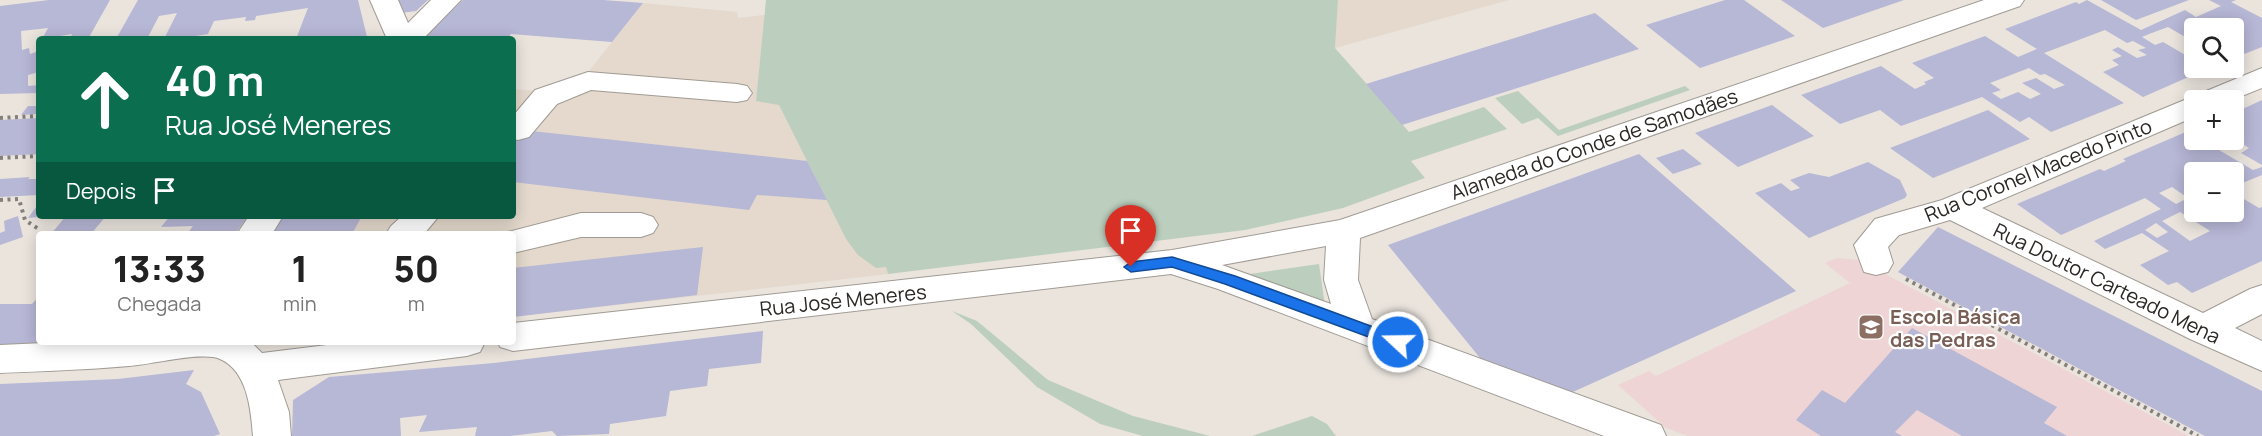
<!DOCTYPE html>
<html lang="pt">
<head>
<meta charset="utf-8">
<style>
	:root { --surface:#fff; --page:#f6f6f6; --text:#222; --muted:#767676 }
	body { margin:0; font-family:Manrope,sans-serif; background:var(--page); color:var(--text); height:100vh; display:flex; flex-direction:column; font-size:22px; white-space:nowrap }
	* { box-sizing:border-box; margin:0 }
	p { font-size:20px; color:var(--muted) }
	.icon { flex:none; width:33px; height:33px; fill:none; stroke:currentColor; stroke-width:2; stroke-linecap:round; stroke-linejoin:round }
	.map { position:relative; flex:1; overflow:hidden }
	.sheet { position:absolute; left:36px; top:231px; width:480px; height:114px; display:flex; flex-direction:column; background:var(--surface); border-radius:6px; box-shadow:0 3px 15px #0003 }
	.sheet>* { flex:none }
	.banner { position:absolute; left:36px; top:36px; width:480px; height:183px; border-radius:6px; box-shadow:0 3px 15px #0003; background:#0b6e4f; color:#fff; overflow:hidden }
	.buttons { position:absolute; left:2184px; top:18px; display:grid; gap:12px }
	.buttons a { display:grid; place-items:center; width:60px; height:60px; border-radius:6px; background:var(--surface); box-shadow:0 3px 15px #0003; font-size:30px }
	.pin { position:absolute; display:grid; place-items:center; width:51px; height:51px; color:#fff; margin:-62px -26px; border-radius:50% 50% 50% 0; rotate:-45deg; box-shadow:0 0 6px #0007 }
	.pin .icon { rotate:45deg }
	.me { position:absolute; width:66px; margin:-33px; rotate:291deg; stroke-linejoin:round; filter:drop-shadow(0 0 4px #0008) }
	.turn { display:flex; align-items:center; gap:21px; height:126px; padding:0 30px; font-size:27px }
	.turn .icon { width:78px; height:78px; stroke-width:2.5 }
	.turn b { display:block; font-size:42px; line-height:51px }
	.then { display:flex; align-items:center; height:57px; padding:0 30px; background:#0003; gap:12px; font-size:22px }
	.eta { display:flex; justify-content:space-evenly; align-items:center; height:102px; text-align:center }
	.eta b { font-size:36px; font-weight:800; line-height:42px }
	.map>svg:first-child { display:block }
</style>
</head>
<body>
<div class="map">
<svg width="2262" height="436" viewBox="0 0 2262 436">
	<rect width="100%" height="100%" fill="#eae4dd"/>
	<!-- built -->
	<path fill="#e4d9cc" d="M1338,0H1509L1335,48Z
		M643,3L737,12L738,18L765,15L756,101L779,104L827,200L886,267L888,274L513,317V234H271L282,216H513V89L538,91L549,85L585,76Z"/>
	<!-- education -->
	<path fill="#eed4d4" d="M1837,258L1859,260L2189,436H1688L1666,428L1618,385L1649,371L1656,376L1850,283L1825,263Z"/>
	<!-- green -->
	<path fill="#bccebd" d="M766,0H1338L1335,48L1409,132L1484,107L1507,129L1411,161L1425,178L1343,208L1245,230L888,274L886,267L876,268L858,255L846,239L779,105L756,101Z
		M1685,86L1690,90L1558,136L1538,118L1522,124L1495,98L1518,91L1559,130Z
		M1319,264L1325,306L1243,275Z
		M952,311L977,321L1048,380L1133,416L1210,436H1143L1100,424L1037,387L971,324Z
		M1312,416L1327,424L1336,436H1252Z"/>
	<!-- building -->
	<path fill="#b7b7d6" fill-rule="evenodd" d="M49,0H110L88,39H70L72,34L42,39L48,28L21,31L22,50L29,48L30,54L39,51V72L28,75V86L39,85V93L0,94V6Z
		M138,0H358L367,37L351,39H296L308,8L256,16L255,20L245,21L246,17L214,21L208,34L177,39H164L177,13L159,16L147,39H116Z
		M397,0H428L416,11L401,13Z
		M463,0H603L643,3L612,42L511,34L507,39H422Z
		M1725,0H1744L1795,36L1700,68L1646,25Z
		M1781,0H1904L1823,28Z
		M2087,0L2141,30L2185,10L2196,17L2221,6L2209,0H2236L2231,2L2262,18V47L2234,58V28H2194V42L2168,27L2149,34L2142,37L2155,45L2163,42L2194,60V68H2209L2143,97L2103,72L2119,65L2112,60L2122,56L2112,50L2118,47L2137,58L2147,55L2138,50L2146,48L2133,41L2127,43L2105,30L2044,53L2124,103L2051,132L2029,117L2020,122L1982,97L1901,126L1880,110L1840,124L1801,95L1881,66L1915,89L1926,84L1924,82L1934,78L1912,63L1985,36L2018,57L2037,49L2005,29L2076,2L2079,4ZM2029,68L2040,75L2045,74L2065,85L2054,89L2036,78L2022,83L2041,94L2030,99L2018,92L2001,99L1992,93L2001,90L1990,83Z
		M2101,0H2189L2136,20Z
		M1595,13L1639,49L1402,125L1366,84Z
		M2262,100V165L2241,153L2249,148L2234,139V113Z
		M1772,105L1814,136L1738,167L1695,133Z
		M28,106H39V110L36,114L21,115Z
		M1988,110L2030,139L1933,178L1890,148Z
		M39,118V154L0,156V120Z
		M513,129L807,161L827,200L757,195L749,210L513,182Z
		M2188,131L2194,135V140H2202L2253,170L2262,167V175L2235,186L2234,174L2236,173L2224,166L2207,172H2194V178L2190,179L2194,181V212H2234V193L2259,208L2262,207V261L2192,293L2177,282L2168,285L2140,265L2169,251L2142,233L2105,249L2094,241L2161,209L2145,198L2061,235L2017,204L2100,169L2104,171L2126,161L2123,159ZM2172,187L2188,198L2176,204L2159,193ZM2180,212L2210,231L2190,241L2162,221ZM2156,223L2168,232L2157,238L2145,230Z
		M1683,149L1702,164L1673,174L1656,158Z
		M1639,154L1796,291L1564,396L1489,369L1388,245Z
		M1868,162L1900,180L1907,195L1905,198L1809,238L1755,193L1781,183L1791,191L1800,188L1790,180L1809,173L1829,177Z
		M30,177L28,179H39V195L0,197V179Z
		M39,203V217L28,218Z
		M18,216L23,237L0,245V233L5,231L4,221Z
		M66,216H106L91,234H51Z
		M170,216H248L235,234H187L193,226L161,227Z
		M282,216H362L352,234H271Z
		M1938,227L2262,391V436H2205L1898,272Z
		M703,247L697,295L513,317V268Z
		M39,296V342H138L0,353V304H32Z
		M1912,328L2057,407L2044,423L2067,436H1962L1917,410L1895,432L1902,436H1821L1796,420L1822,390L1845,403Z
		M763,331L761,363L709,369L707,386L670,391L666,416L610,424L609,434L557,436L552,431L510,436H475L477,427L419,432L427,415L400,418L401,436H292L293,400L329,377L494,363Z
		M194,370L186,384L201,392L220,434L214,436H0V384L118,379Z"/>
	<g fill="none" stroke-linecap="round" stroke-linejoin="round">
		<!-- minor casing -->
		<g stroke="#a09b94" stroke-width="2">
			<path id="minor" d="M370,0H398L408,23L431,0H461L423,39H387Z
				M1984,0H2024L2020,6L1360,238L1358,280L1372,319L1661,425L1666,436H1604L1218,289L1171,274L513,351L500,347L498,342H513V323L1172,250L1340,220ZM1326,246L1324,280L1331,304L1222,265Z
				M2262,68V88L2232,100H2194V117L1982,208L2203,313L2250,289L2262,285V314L2235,328L2262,341V371L2190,339L1950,220L1899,235L1888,247L1893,263L1888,272L1876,275L1864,272L1854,245L1875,219L1942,200Z
				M588,72L737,84L747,86L752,93L747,100L737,102L591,90L557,104L529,137L518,140L513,139V116L535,90Z
				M581,213H641L653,217L658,225L653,233L641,237H581L513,253V234H500Z
				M249,216H283L272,234H237Z
				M402,216H439L424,234H386L391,226Z
				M67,342H251L262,353L351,342H485L480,352L467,356L278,380L289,412L291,436H253C251,411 248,371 220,359C202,351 150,365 129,366C86,370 43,371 0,373V345Z"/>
		</g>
		<!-- path -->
		<path stroke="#837f7b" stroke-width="4" stroke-dasharray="3 4.5" stroke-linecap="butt" d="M0,118L39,116
			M0,158L39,156
			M0,200L19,199L25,220L40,230
			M1906,279L2198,436"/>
		<!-- minor -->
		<use href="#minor" fill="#fff" fill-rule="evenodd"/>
	</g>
	<!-- route -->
	<path fill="#1a73e8" stroke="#114b97" stroke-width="1.5" d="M1172,257L1235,276L1403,338L1406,342L1403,346H1393L1225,284L1172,267L1131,272L1124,267L1131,262Z"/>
	<!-- icons -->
	<defs>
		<g id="school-square" transform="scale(1.35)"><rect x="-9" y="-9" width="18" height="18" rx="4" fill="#8d6e63" stroke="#fff"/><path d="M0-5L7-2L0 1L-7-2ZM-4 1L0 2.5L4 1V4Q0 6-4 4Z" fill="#fff"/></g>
	</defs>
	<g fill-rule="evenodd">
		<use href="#school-square" x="1871" y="327"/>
	</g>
	<g text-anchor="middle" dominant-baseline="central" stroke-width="4.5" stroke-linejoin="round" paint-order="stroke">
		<!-- street labels -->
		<g font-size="20" fill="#2a2725" stroke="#fff">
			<text transform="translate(1594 144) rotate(-19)">Alameda do Conde de Samodães</text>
			<text transform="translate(2038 170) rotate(-22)">Rua Coronel Macedo Pinto</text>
			<text transform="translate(2107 283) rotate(26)">Rua Doutor Carteado Mena</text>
			<text transform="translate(843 300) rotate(-6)">Rua José Meneres</text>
		</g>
		<!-- education labels -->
		<g font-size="20" font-weight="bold" fill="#785e54" stroke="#fff" text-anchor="start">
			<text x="1890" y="316">Escola Básica<tspan x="1890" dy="23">das Pedras</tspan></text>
		</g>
	</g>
</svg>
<div class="buttons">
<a><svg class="icon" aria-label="search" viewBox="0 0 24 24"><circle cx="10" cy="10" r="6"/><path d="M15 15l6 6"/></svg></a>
<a>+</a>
<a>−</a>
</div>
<div class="pin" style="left:1131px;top:267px;background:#d93025"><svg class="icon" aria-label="arrive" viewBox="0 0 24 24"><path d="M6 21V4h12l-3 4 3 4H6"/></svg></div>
<svg class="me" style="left:1398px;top:342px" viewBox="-20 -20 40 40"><circle r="17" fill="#1a73e8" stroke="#fff" stroke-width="3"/><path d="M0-11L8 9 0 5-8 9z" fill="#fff"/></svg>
<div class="banner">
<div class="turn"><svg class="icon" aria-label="ahead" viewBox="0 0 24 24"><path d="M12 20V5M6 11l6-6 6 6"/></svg><div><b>40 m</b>Rua José Meneres</div></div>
<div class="then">Depois<svg class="icon" aria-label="arrive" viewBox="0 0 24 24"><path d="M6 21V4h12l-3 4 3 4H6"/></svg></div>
</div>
<section class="sheet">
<div class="eta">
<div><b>13:33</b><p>Chegada</p></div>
<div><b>1</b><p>min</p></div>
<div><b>50</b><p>m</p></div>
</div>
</section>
</div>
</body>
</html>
